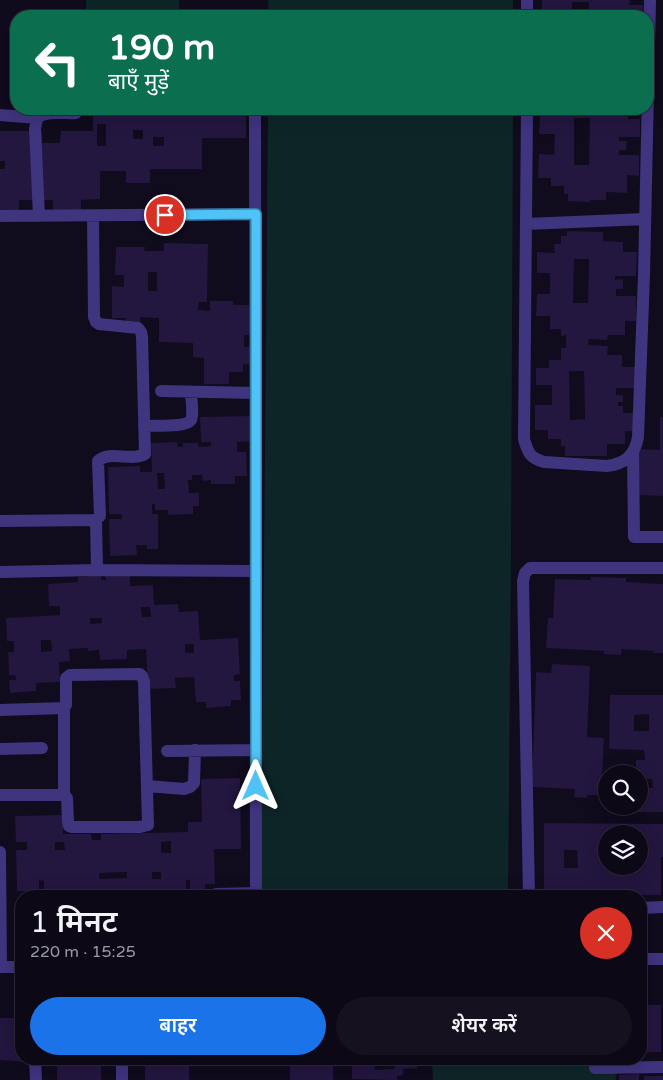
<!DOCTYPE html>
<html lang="hi">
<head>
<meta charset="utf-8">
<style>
	:root { --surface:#0c0816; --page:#15111f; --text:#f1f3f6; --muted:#9a9aa1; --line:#2c2935; --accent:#1a73e8 }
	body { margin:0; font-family:"Varela Round","Noto Sans Devanagari",sans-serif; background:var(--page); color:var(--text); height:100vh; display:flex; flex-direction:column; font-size:19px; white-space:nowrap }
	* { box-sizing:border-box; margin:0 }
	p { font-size:16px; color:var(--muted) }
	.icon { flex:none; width:28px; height:28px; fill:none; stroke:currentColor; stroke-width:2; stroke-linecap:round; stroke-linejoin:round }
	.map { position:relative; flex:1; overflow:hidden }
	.sheet { position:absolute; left:15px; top:890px; width:632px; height:175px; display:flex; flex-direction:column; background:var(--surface); border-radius:20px; box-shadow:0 5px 20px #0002,0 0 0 1px var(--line) }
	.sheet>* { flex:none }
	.banner { position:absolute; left:10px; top:10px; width:644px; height:105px; border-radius:20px; box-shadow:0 5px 20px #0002,0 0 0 1px var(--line); background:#0b6e4f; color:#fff; overflow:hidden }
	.fabs { position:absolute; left:598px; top:765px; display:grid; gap:10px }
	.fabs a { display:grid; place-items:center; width:50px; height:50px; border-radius:50%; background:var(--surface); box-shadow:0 5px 20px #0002,0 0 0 1px var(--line); font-size:25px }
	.pin { position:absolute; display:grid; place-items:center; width:42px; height:42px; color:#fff; margin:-21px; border:2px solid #fff; border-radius:50%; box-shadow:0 1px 5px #0007 }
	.me { position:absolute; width:55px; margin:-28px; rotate:0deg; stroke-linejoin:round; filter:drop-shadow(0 0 4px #0008) }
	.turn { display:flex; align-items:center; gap:18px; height:105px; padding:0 15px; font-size:22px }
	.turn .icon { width:65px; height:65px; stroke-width:2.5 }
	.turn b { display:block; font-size:35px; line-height:42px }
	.round { display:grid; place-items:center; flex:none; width:52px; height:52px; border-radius:26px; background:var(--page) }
	.headline { display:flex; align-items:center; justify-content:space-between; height:85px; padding:0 15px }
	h1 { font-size:30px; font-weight:600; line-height:38px }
	.cta { display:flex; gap:10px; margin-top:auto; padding:10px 15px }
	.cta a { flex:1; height:58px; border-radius:30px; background:var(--accent); color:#fff; font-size:20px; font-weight:600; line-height:58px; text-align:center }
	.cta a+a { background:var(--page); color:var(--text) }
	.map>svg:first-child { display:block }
</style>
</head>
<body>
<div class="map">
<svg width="663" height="1080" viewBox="0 0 663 1080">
	<rect width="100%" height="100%" fill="#100b1d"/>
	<!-- green -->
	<path fill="#0e2527" d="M86,0H179V16H86Z
		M268,0H513V16H269Z
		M268,109H513L511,561L508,896H261Z
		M432,1059H615L616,1080H433Z"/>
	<!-- building -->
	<path fill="#23163f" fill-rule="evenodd" d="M542,0H630L629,5H643L642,16H589V2H572V16H542Z
		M93,109H145V111H152V109L246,110V138H202V169H150V183H126V171H100V199L81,200V213H53V200H19V211H0V169H5V161H0V131H42V143H60L61,131H93ZM97,124H106V146H97ZM133,130H143V139H133ZM153,137H164V146H153ZM31,171H43V180Z
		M553,109H628V119H640V137H619V141H627L626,150H619V155H639V176L627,175V193L606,192V200H590V202L568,201V194H564V186H551V178H538L539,154L554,155L555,134H539L540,116H553ZM574,118H590L589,165H574Z
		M567,231L603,232V241L623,242V252H637L636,276H615V280L623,279V289H616V296H636V321H625V335H608L607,340L589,339L588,345L608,346L607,355H622V367H636L635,388H616V395H623V402H618V406H623V413H635V431H625V444H607V456H565V446L561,447V439H548V430H535V405H552V385H536V368H549V360H561V348H566V335L561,336V329H550V316H536L537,294H550V273H537V252L555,253L554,244H561V236H567ZM574,259H589L588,303H573ZM569,371H584L585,419L570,420Z
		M164,243L208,244L207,302H199L198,310L210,311V301H233V305H253L252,335H244V347H252V365L243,364V372H229V384H204V358L193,357V343L159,342V318L140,317V325H125L126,318H112V286L124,287V275H115L116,247H145L144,251H164ZM148,272H157V291H148Z
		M252,416V441L237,442V452H246L247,476H235V484H211V480L203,481L202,475H192V480H188L189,493H199V506H193V514L168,515V510H155V504H152V514H158V549H147V545H136L137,555L110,556L109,519H122V514H109L108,467L140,466V472H152L151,443L177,442L178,447H183V443H198L199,447L211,446V442H201L200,417ZM157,473H164L165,489H158Z
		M660,417H663V496L638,495L639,449L660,450Z
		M130,574V586L153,585L154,605L178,604L179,612L198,611L200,640L238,638L240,674L234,675V681H240L241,700H231V706L206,708V702H196L194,677L175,678L176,688L148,689L146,649L127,650V659L100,660L99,650L88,651V648L69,649L70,661L59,662L60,682L36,683V691L10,693L9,680H16L15,675H9L8,652H14V641H7L6,618L60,615V606H49L48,584L78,582V577L101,575V580H106L105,575ZM141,607H150L151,617H142ZM90,618H102V623L90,624ZM41,640H51L52,651L41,652ZM185,644H194V653H185Z
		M591,577L626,578V582L663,584V653H653L654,651L622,649L621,655L604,654V651L546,648L548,618H553L555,579L591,580Z
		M552,664L590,666L587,737L604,738L601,795H587V798L574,797L575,789L532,787L536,672L551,673Z
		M610,695H663V812H636V806H639V791L645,792V788H653L652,779H639V774H636V760H645L644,750L609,749ZM649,714V731H634V715Z
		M240,778L241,849H214L215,884H205V893H190V880H186V893H166V896H64L63,889H44V881L39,880V891H17L16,850H27V842H16L15,816L63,815V834H91L92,840H101V834L188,832V822H202L201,779ZM171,841V853H161V842ZM55,842H64L65,850H55ZM127,872V878L99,879V873ZM152,872H161V879H152Z
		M544,823L663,824V857H661V895L544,894ZM606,834H639V849H641L642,867L606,866ZM564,850H577L578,868H564Z
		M641,1005H661V1052H641Z
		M0,1018H21V1059H30V1062L0,1060Z
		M57,1059H101V1080H57Z
		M145,1059H189V1080H145Z
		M197,1059H205V1063H197Z
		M216,1059H260V1063H248V1061H216Z
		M290,1059H333V1080H290Z
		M352,1059H374L375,1070L395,1069L394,1059H417V1068L403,1069V1075L397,1076V1080L352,1079Z
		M639,1074V1080H619V1075Z
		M644,1076H663V1080H644Z"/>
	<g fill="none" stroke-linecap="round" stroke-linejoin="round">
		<!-- minor -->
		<path stroke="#3f347e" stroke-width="12" d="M527,16V0
			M255,109L256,896
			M527,109L524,439C528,453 530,458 544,462L607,466C624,464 635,456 638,437L644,275L650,0
			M0,115L37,118C47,110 64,114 76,113L79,109
			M37,118L35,129L39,216
			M0,216L256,214
			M526,224L645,219
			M161,391L256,393
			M144,426C154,425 186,428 191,420C194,413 191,400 191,392
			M633,451L634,537H663
			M96,520L97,570
			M0,521L96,520L100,516L98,461C110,450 131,462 145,454L142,337L141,332L138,328L99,324L96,322L94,317L93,216
			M0,572L97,570L256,571
			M64,708V795
			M0,710L64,708L66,705V678L70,675L140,674L142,676L144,682L148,825L140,827H72L69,826L68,822L67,798L64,795H0
			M0,749L42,748
			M167,751L256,750
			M147,786L184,789L190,787L194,783L195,750
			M0,852L1,967
			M216,894L256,893
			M529,896L523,581L525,573L530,568H663
			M641,908L663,907
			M35,1059L36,1080
			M122,1059V1080
			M595,1068L663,1067"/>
		<!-- tertiary -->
		<path stroke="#3f347e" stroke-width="12" d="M641,959H663
			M0,967H21"/>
	</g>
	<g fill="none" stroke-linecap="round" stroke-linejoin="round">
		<!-- route casing -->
		<g stroke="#337fa1" stroke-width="12">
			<path id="route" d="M165,215L256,214V786"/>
		</g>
		<!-- route -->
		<use href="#route" stroke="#4fc3f7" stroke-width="9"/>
	</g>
</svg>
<div class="fabs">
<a><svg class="icon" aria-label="search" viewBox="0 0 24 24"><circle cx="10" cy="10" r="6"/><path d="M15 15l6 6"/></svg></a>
<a><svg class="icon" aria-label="layers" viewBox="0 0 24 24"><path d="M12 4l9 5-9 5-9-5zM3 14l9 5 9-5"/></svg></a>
</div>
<div class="pin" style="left:165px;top:215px;background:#d93025"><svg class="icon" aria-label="arrive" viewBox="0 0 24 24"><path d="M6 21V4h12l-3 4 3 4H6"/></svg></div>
<svg class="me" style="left:256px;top:786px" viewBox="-20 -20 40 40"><path d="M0-17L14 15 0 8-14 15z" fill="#4fc3f7" stroke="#fff" stroke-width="4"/></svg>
<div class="banner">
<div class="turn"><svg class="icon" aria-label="left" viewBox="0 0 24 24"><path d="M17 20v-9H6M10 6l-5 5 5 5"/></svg><div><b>190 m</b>बाएँ मुड़ें</div></div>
</div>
<section class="sheet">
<div class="headline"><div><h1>1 मिनट</h1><p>220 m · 15:25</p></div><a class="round" style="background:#d93025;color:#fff"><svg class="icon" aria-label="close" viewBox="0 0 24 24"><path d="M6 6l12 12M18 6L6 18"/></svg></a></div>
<div class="cta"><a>बाहर</a><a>शेयर करें</a></div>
</section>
</div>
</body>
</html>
